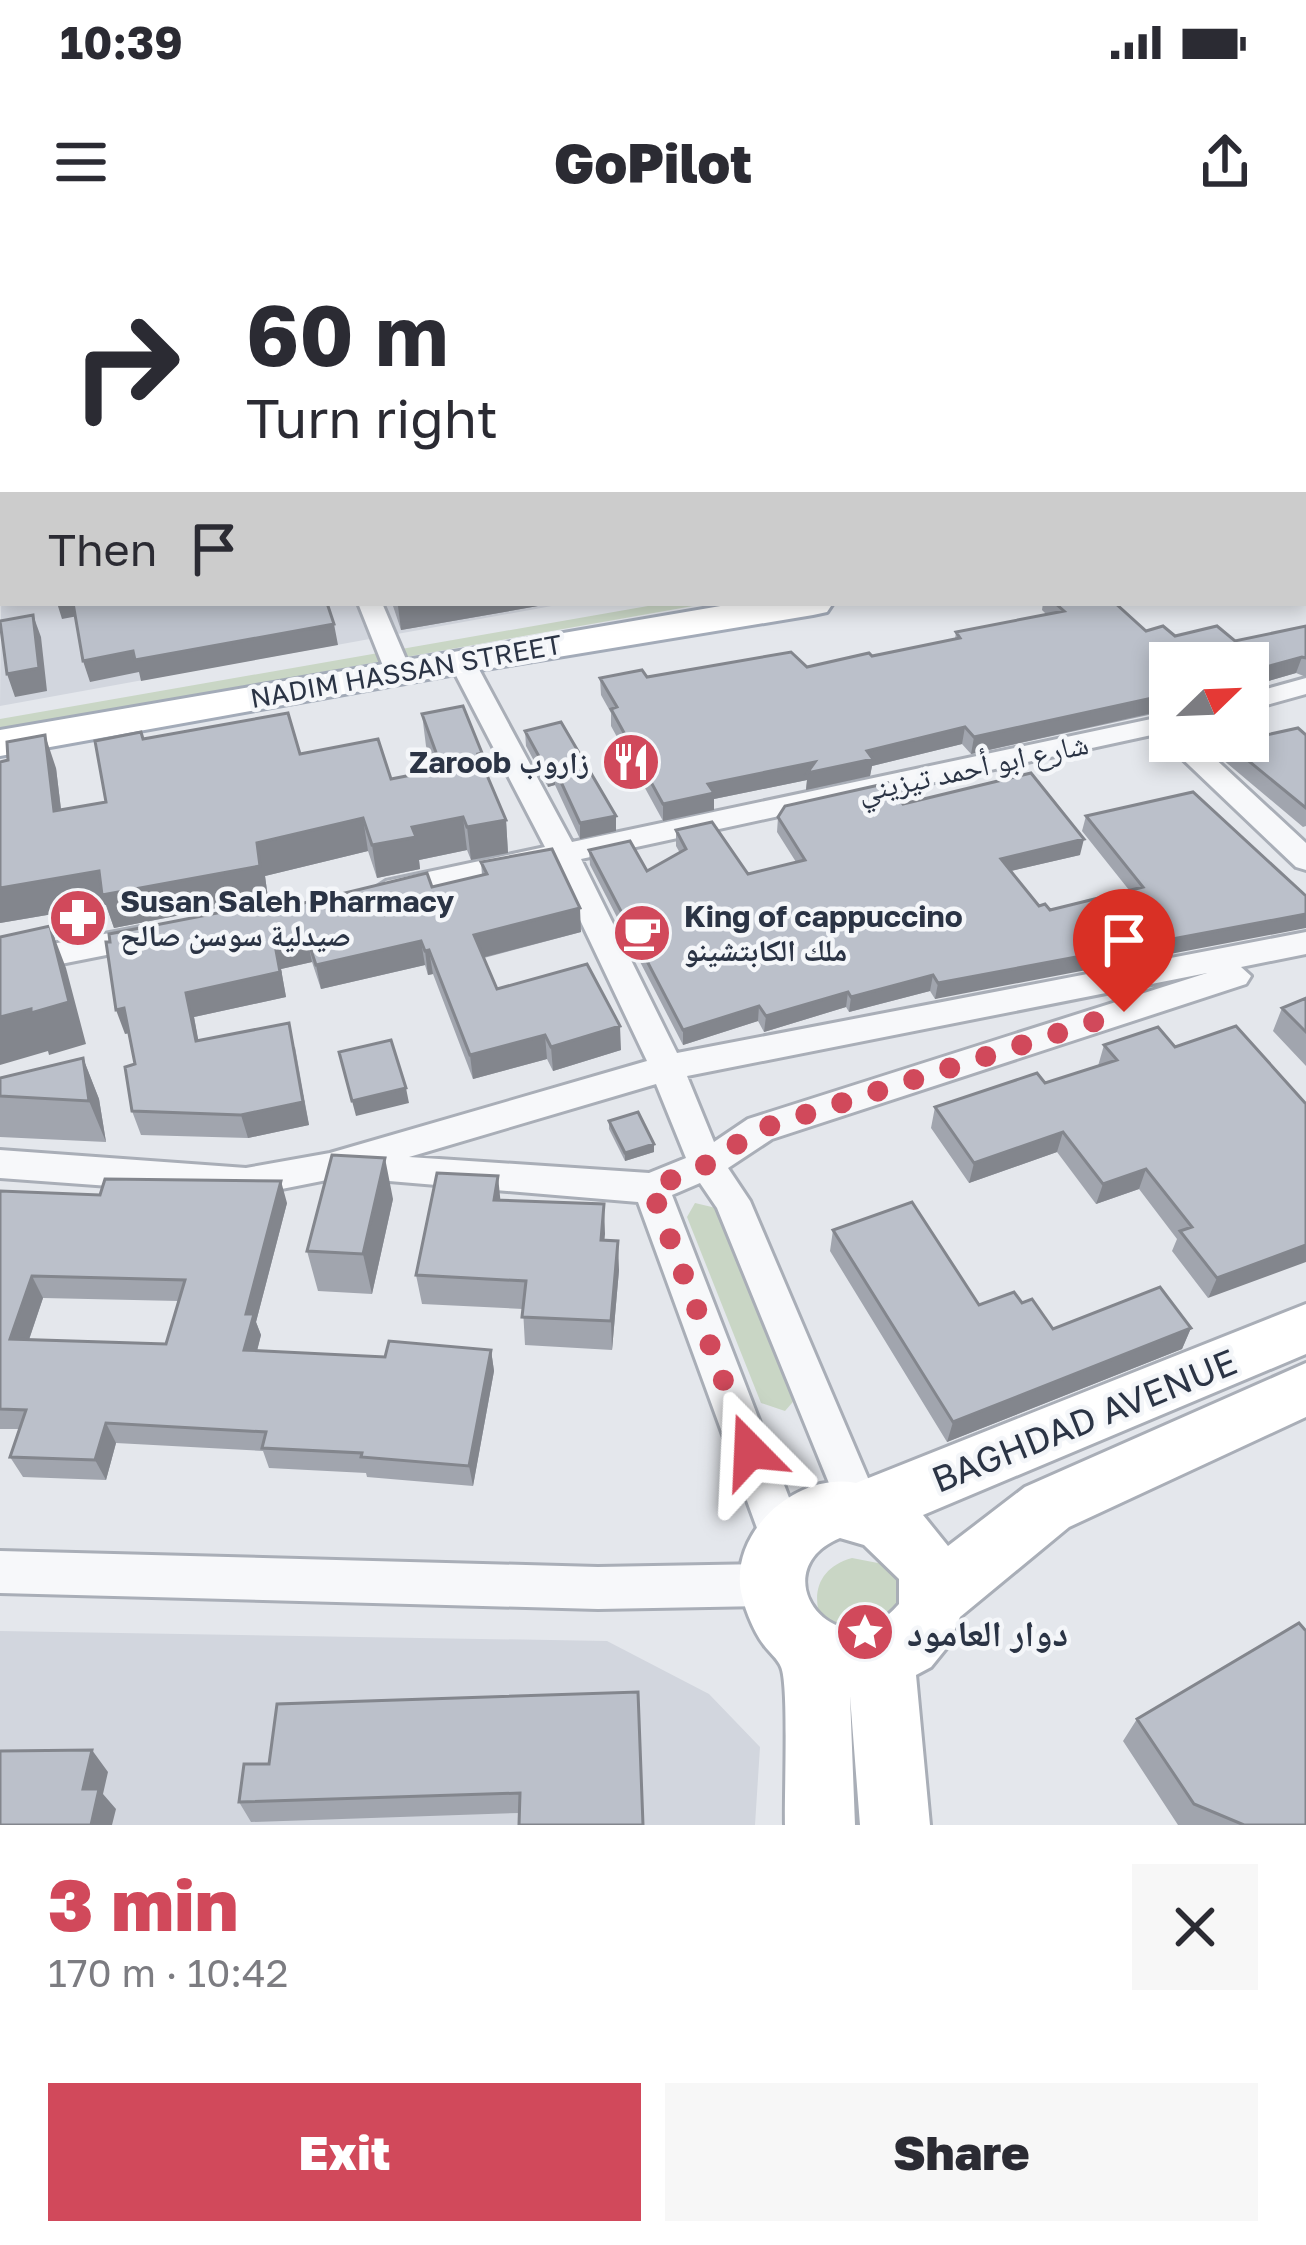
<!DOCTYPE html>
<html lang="en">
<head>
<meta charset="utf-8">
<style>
	:root { --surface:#fff; --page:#f7f7f7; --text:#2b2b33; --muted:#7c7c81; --accent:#d1495b }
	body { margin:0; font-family:"Golos Text","Noto Naskh Arabic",sans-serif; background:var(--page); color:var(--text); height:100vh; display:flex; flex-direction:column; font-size:45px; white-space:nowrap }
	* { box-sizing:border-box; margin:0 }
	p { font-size:39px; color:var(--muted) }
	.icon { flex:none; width:66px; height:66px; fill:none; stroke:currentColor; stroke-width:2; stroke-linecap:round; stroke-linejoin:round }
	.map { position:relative; height:1585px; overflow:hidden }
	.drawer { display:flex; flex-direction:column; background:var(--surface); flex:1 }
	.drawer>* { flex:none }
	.guide { position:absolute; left:0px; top:0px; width:1308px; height:366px; box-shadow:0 6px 18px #0003; background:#fff; color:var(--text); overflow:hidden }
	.needle { width:78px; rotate:67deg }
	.fabs { position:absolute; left:1149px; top:402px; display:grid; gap:24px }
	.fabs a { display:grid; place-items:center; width:120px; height:120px; border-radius:0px; background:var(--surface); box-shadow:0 6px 18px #0003; font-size:60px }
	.pin { position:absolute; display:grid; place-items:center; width:102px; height:102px; color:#fff; margin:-123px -51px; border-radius:50% 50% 50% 0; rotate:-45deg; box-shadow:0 0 12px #0007 }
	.pin .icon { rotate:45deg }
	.me { position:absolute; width:132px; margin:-66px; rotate:339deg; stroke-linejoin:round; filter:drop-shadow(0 0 9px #0008) }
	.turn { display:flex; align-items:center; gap:42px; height:252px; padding:0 48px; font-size:54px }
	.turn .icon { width:156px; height:156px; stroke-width:2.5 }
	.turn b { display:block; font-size:84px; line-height:102px }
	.then { display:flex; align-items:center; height:114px; padding:0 48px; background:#0003; gap:24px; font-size:45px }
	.round { display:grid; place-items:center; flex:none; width:126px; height:126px; border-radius:0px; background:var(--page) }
	.summary { display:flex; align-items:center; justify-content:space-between; height:204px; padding:0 48px }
	h1 { font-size:72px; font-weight:800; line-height:90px; color:var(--accent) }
	.primary-button { display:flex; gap:24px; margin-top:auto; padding:24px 48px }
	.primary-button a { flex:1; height:138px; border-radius:0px; background:var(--accent); color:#fff; font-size:48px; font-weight:800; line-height:138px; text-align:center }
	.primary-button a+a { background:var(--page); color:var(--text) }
	.status { display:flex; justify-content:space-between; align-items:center; height:84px; padding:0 60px; background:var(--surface); direction:ltr }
	.status svg { height:33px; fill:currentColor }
	header { display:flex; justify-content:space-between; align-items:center; height:156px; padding:0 48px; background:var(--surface); font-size:54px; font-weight:800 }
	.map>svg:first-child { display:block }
</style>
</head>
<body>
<div class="status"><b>10:39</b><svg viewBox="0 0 49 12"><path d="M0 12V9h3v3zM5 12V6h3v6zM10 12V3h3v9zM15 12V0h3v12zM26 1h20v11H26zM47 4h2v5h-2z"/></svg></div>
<header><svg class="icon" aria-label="menu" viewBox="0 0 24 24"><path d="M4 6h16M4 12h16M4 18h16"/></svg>GoPilot<svg class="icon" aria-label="share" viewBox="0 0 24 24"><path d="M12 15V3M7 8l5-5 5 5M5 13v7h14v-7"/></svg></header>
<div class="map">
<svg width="1306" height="1585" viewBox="0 0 1306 1585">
	<rect width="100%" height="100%" fill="#e4e7ec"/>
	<!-- built -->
	<path fill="#d2d6de" d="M3,198V363H568L0,466Z
		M0,1391L607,1401L709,1454L760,1507L755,1585H0Z"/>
	<!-- green -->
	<path fill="#c9d6c5" d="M665,363H710L0,489V479Z
		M695,963L716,968L798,1156L785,1171L761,1163L687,977Z
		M852,1318L883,1324L904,1348L889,1403L822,1382C810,1352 820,1327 852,1318Z"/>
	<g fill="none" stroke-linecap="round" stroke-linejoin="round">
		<!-- street casing -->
		<g stroke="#a9aeb7" stroke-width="6">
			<path id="street" d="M259,0H278L257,3Z
				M434,0H452L432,3Z
				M3,271V288L0,289V272Z
				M1305,345H1306V359H1305Z
				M358,363H382L411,431L407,436H389L385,431Z
				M461,412L474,420L572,602L1170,475V491L581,619L677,813L1306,692V714L1241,727L1251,736L1246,744L772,899L728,928L750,961L882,1271L876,1285L861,1291L846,1285L717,968L700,943L672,955L805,1299L798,1313L783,1320L768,1313L761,1299L638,962L342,937L246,956L0,938V910L246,928L330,913L647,821L554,625L386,661L371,651L386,641L545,607L448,420ZM1207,733L748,879L714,902L687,836ZM656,844L686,918L649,933L409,917Z
				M1306,438V454L1248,470V454Z
				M1170,496V501H1196L1306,603V630L1296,627L1170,507L1166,501Z
				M146,686L157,689L162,697L157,705L0,736V714Z
				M0,1311L598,1327L770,1324L786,1330L792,1345L786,1360L770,1366L598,1369L0,1353Z"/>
		</g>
		<!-- secondary casing -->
		<g stroke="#a9aeb7" stroke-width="6">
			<path id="secondary" d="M1306,1064V1114L923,1275L948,1306L1025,1247L1306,1123V1177L1069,1287L960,1377L948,1406L931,1427L916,1435L930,1585H860L850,1456L855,1585H785C784,1558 789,1444 781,1427C778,1419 769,1412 764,1405C753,1391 742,1363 740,1345C735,1286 800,1232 856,1243ZM840,1298L864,1305L899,1339V1364C839,1435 758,1332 840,1298Z"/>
		</g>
		<!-- primary casing -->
		<g stroke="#a3abb8" stroke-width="6">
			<path id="primary" d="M1305,246H1306V268H1305Z
				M738,363H833L827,372L813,375L461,433L0,516V490Z"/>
		</g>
		<!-- street -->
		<use href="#street" fill="#f7f8fa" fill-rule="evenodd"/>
		<!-- secondary -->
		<use href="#secondary" fill="#fff" fill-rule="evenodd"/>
		<!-- primary -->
		<use href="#primary" fill="#fff" fill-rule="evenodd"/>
	</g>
	<!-- wall -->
	<path fill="#a1a5ae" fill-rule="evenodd" d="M134,0H231L228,3H135Z
		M392,363H555L401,390Z
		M1043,363H1115L1146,391L1175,396L1235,401L1306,386V437L1296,433L1153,474L971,514L962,504L872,526L870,536L806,550L807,540L714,559V570L663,581L611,486V473L601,455L600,438L647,437L807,427L872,416L955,399L956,392L1046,374L1042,370Z
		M422,474L482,513L483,526L506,580L508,613L471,620L467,610L419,620L420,629L377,638L368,611L265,636L268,658L114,688L106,665L0,683L56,528L61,569L106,562L144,499L300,514L391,539L434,530L426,506Z
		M525,491L616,591L580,599L555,545L548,547L526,506Z
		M1306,495V586L1303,587L1222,519L1228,504Z
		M903,564L1080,615L1011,631L1039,666L1050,670L1129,650L1082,591L1086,576L1306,656L935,759L930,751L849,772L846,767L764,792L758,781L683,805L590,625L589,610L647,631L680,613L676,606V590L748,634L796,622L777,592L778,577Z
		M481,622L581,692L484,718L497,749L621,810L553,831L547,819L473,839L433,734L428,735L425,725L321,749L312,722L281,729L286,757L194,777L198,800L295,807L309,885L248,898L141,895L132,871L135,824L129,793L125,794L271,671L432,647L482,635Z
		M1306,758V826L1273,791L1282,768Z
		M1104,805L1175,807L1306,864L1208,1058L1172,1011L1177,999L1139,949L1096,964L1057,912L969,943L931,888L935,867L1045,843L1098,826Z
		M83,818L99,859L106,902L0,897V838Z
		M609,881L654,912L625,921L609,889Z
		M0,951L287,963L256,1082L261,1095L257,1110L385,1117L491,1110L494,1131L473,1246L367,1237L366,1233L269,1228L263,1211L116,1203L106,1240L23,1237L10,1217L19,1189H0ZM43,1058L179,1061L166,1104L29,1100Z
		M393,959L372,1054L318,1051L307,1011Z
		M500,960L604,1000L619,1030L612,1110L525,1105L523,1069L422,1064L416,1035Z
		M833,990L979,1065L1022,1063L1053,1089L1191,1088L1182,1109L947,1202L830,1011Z
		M638,1452L519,1573L251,1582L239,1562L269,1524Z
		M1137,1479L1306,1585H1178L1123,1501Z"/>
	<!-- shaded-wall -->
	<path fill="#83868d" d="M199,0H231L228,3H200Z
		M57,363H74L78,376L62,379Z
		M418,363H555L401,390L398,366Z
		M33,375L41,397L47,451L15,457L7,434Z
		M334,384L338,405L141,441L139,432L90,442L83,421L133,411Z
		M1302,417L1296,433L1248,447V432Z
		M1170,454V469L971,514L974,497Z
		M965,487L962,504L872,526L870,536L806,550L807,540L714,559V570L663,581V564L708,544L867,511Z
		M45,495L56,528L65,603L54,571Z
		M555,529V545L548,547L547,531Z
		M616,576V591L580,599V583Z
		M463,577L467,610L419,620L420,629L377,638L372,605L412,587Z
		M363,578L368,611L265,636L268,658L114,688L106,665L0,683V648L257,603Z
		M506,580L508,613L471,620L467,587Z
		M1084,599L1080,615L998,634L1001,619Z
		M580,668L581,692L477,719L474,695Z
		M1306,674V688L935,759L938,743Z
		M50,686L66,728L86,804L49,815L48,811L0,825V777Z
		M307,698L312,722L281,729L286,757L194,777L203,825L196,801L186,753L275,705Z
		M421,701L425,725L321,749L316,725Z
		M429,710L433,734L428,735L425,711Z
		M933,735L930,751L849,772L851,757Z
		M848,752L846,767L764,792L766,776Z
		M759,766L758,781L683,805V790Z
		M124,768L133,792L125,794L116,770Z
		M289,783L309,885L248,898L241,875Z
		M620,786L621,810L553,831L551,807Z
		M545,795L547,819L473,839L470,815Z
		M83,818L99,859L106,902L89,861Z
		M406,848L409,863L356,876L352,861Z
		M1063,892L1057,912L969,943L974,923Z
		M654,904V912L625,921V913Z
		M385,918L393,959L372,1054L363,1014Z
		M1146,929L1139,949L1096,964L1103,944Z
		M498,936L501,966L494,960Z
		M281,941L287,963L256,1082L261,1095L252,1131L244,1110L246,1074Z
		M604,964L605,994L602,1029L601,1000Z
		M618,1001L619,1030L612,1110L611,1081Z
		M1306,1005V1022L1208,1058L1217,1038Z
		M32,1036L43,1058L22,1120L10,1099Z
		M1191,1088L1182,1109L947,1202L953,1182Z
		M491,1110L494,1131L473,1246L469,1226Z
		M106,1183L116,1203L106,1240L95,1220Z
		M92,1510L108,1532L103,1554L116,1569L112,1585H91L83,1549Z"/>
	<!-- building -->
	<path fill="#bbc0ca" stroke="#83868d" stroke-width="3" fill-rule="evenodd" d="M282,0H390L388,3H279Z
		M453,0H1306V208L1305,3H449Z
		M73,363H327L334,384L135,420L133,411L83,421Z
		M1055,363H1115L1146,391L1163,386L1175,396L1217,386L1235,401L1306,386V418L1302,417L1248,432V423H1170V454L1157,457L974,497L965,487L867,511L873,519L807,533L815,522L708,544L714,553L663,564L611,469L617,467L600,438L642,430L647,437L791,412L807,427L869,413L872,416L960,398L956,392L1064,371Z
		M33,375L39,428L7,434L0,381Z
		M463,466L482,513L478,514L506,580L467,587L463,577L412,587L416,597L372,605L363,578L257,603L260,626L102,655L99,631L0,648V522L8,520L7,502L45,495L54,571L106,562L95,501L141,492L143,499L288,473L300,514L378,499L391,539L442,529L422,474Z
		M561,482L616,576L580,583L555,529L547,531L525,491Z
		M1298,488L1306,495V568L1228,504L1248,501V499Z
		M1031,533L1084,599L1001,619L1039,666L1045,664L1050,670L1143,647L1086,576L1193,552L1306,656V674L938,743L933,735L851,757L848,752L766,776L759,766L683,790L589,610L630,601L647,631L686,609L676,590L712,582L748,634L805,620L778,577L785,566L888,543L903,564Z
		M552,609L580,668L474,695L497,749L587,724L620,786L551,807L545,795L470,815L429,710L425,711L421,701L316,725L307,698L275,705L280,732L186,753L196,801L289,783L303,862L241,875L132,871L125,827L135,824L124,768L116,770L106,702H110L109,694L269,663L271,671L427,633L432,647L487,634L481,622Z
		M50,686L69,762L31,773V769L0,777V697Z
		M1306,758V792L1282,768Z
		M1236,786L1306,864V1005L1217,1038L1180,991L1192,987L1146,929L1103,944L1063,892L974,923L935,867L1037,833L1045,843L1117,820L1104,805L1158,787L1175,807Z
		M391,800L406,848L352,861L339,812Z
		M83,818L89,861L0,856V838Z
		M638,872L654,904L625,913L609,881Z
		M332,915L385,918L363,1014L307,1011Z
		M437,933L498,936L494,960L604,964L601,1000L618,1001L611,1081L522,1077L526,1041L416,1035Z
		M105,939L281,941L246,1074H254L244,1110L385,1117L389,1101L491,1110L469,1226L361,1217L362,1213L262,1208L266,1192L106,1183L95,1220L10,1217L26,1170L0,1169V951L100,955ZM32,1036L185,1040L166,1104L10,1099Z
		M912,962L979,1065L1014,1052L1022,1063L1032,1059L1053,1089L1160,1047L1191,1088L953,1182L833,990Z
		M1299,1383L1306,1391V1585H1244L1194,1564L1137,1479Z
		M638,1452L643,1585H519L520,1553L239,1562L244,1524H269L277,1464Z
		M92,1510L83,1549H99L91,1585H0V1511Z"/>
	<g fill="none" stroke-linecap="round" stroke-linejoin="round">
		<!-- route -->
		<path stroke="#d1495b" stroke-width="21" stroke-dasharray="0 37.8" d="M750,1211L651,948L704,926L760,889L1124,772"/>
	</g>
	<!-- icons -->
	<defs>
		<g id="restaurant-disc" transform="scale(3)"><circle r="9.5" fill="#d1495b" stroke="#f4f6f9"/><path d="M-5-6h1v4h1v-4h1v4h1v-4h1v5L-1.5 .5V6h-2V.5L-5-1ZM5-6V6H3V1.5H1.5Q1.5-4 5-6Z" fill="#fff"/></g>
		<g id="pharmacy-disc" transform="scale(3)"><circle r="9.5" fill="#d1495b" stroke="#f4f6f9"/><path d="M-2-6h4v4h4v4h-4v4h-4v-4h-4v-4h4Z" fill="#fff"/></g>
		<g id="cafe-disc" transform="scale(3)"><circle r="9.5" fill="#d1495b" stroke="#f4f6f9"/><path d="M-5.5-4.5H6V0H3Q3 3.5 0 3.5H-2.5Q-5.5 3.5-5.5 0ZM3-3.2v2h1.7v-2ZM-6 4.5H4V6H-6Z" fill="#fff"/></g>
		<g id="sight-disc" transform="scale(3)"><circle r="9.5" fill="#d1495b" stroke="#f4f6f9"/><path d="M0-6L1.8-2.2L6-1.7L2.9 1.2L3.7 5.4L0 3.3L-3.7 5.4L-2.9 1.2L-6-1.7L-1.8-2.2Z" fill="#fff"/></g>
	</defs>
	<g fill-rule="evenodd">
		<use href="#restaurant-disc" x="631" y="522"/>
		<use href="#pharmacy-disc" x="78" y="678"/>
		<use href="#cafe-disc" x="642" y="693"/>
		<use href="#sight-disc" x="865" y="1392"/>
	</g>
	<g text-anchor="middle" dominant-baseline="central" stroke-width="9" stroke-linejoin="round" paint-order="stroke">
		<!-- far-street labels -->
		<g font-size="27" fill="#2b3445" stroke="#f4f6f9">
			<text transform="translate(406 431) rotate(-10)">NADIM HASSAN STREET</text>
		</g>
		<!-- poi labels -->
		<g font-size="30" font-weight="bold" fill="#2b3445" stroke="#f4f6f9" text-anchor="start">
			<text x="589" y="522" text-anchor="end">Zaroob زاروب</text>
			<text x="120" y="661">Susan Saleh Pharmacy<tspan x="120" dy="34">صيدلية سوسن صالح</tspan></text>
			<text x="684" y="676">King of cappuccino<tspan x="684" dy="34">ملك الكابتشينو</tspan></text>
		</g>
		<!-- street labels -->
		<g font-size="30" fill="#2b3445" stroke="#f4f6f9">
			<text transform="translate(973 527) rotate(-12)">شارع ابو أحمد تيزيني</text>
		</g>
		<!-- near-street labels -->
		<g font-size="36" fill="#2b3445" stroke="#f4f6f9">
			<text transform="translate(1084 1180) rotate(-22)">BAGHDAD AVENUE</text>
		</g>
		<!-- near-poi labels -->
		<g font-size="36" font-weight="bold" fill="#2b3445" stroke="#f4f6f9" text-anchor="start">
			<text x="907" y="1392">دوار العامود</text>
		</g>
	</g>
</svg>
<div class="fabs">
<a><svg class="needle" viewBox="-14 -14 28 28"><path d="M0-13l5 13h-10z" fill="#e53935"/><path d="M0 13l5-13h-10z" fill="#7c7c81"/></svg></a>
</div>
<div class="pin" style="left:1124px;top:772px;background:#d93025"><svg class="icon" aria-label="arrive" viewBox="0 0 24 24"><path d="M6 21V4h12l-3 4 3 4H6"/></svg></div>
<svg class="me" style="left:750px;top:1211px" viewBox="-20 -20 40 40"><path d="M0-17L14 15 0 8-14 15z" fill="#d1495b" stroke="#fff" stroke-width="4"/></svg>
<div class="guide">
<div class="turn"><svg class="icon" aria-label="right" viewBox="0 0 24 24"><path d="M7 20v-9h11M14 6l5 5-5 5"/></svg><div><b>60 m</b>Turn right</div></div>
<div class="then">Then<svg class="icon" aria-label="arrive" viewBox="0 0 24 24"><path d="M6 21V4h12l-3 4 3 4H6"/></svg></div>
</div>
</div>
<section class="drawer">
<div class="summary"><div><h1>3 min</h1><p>170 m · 10:42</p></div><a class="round"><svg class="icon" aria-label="close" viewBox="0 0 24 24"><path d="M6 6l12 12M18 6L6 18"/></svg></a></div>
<div class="primary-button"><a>Exit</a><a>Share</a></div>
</section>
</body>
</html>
